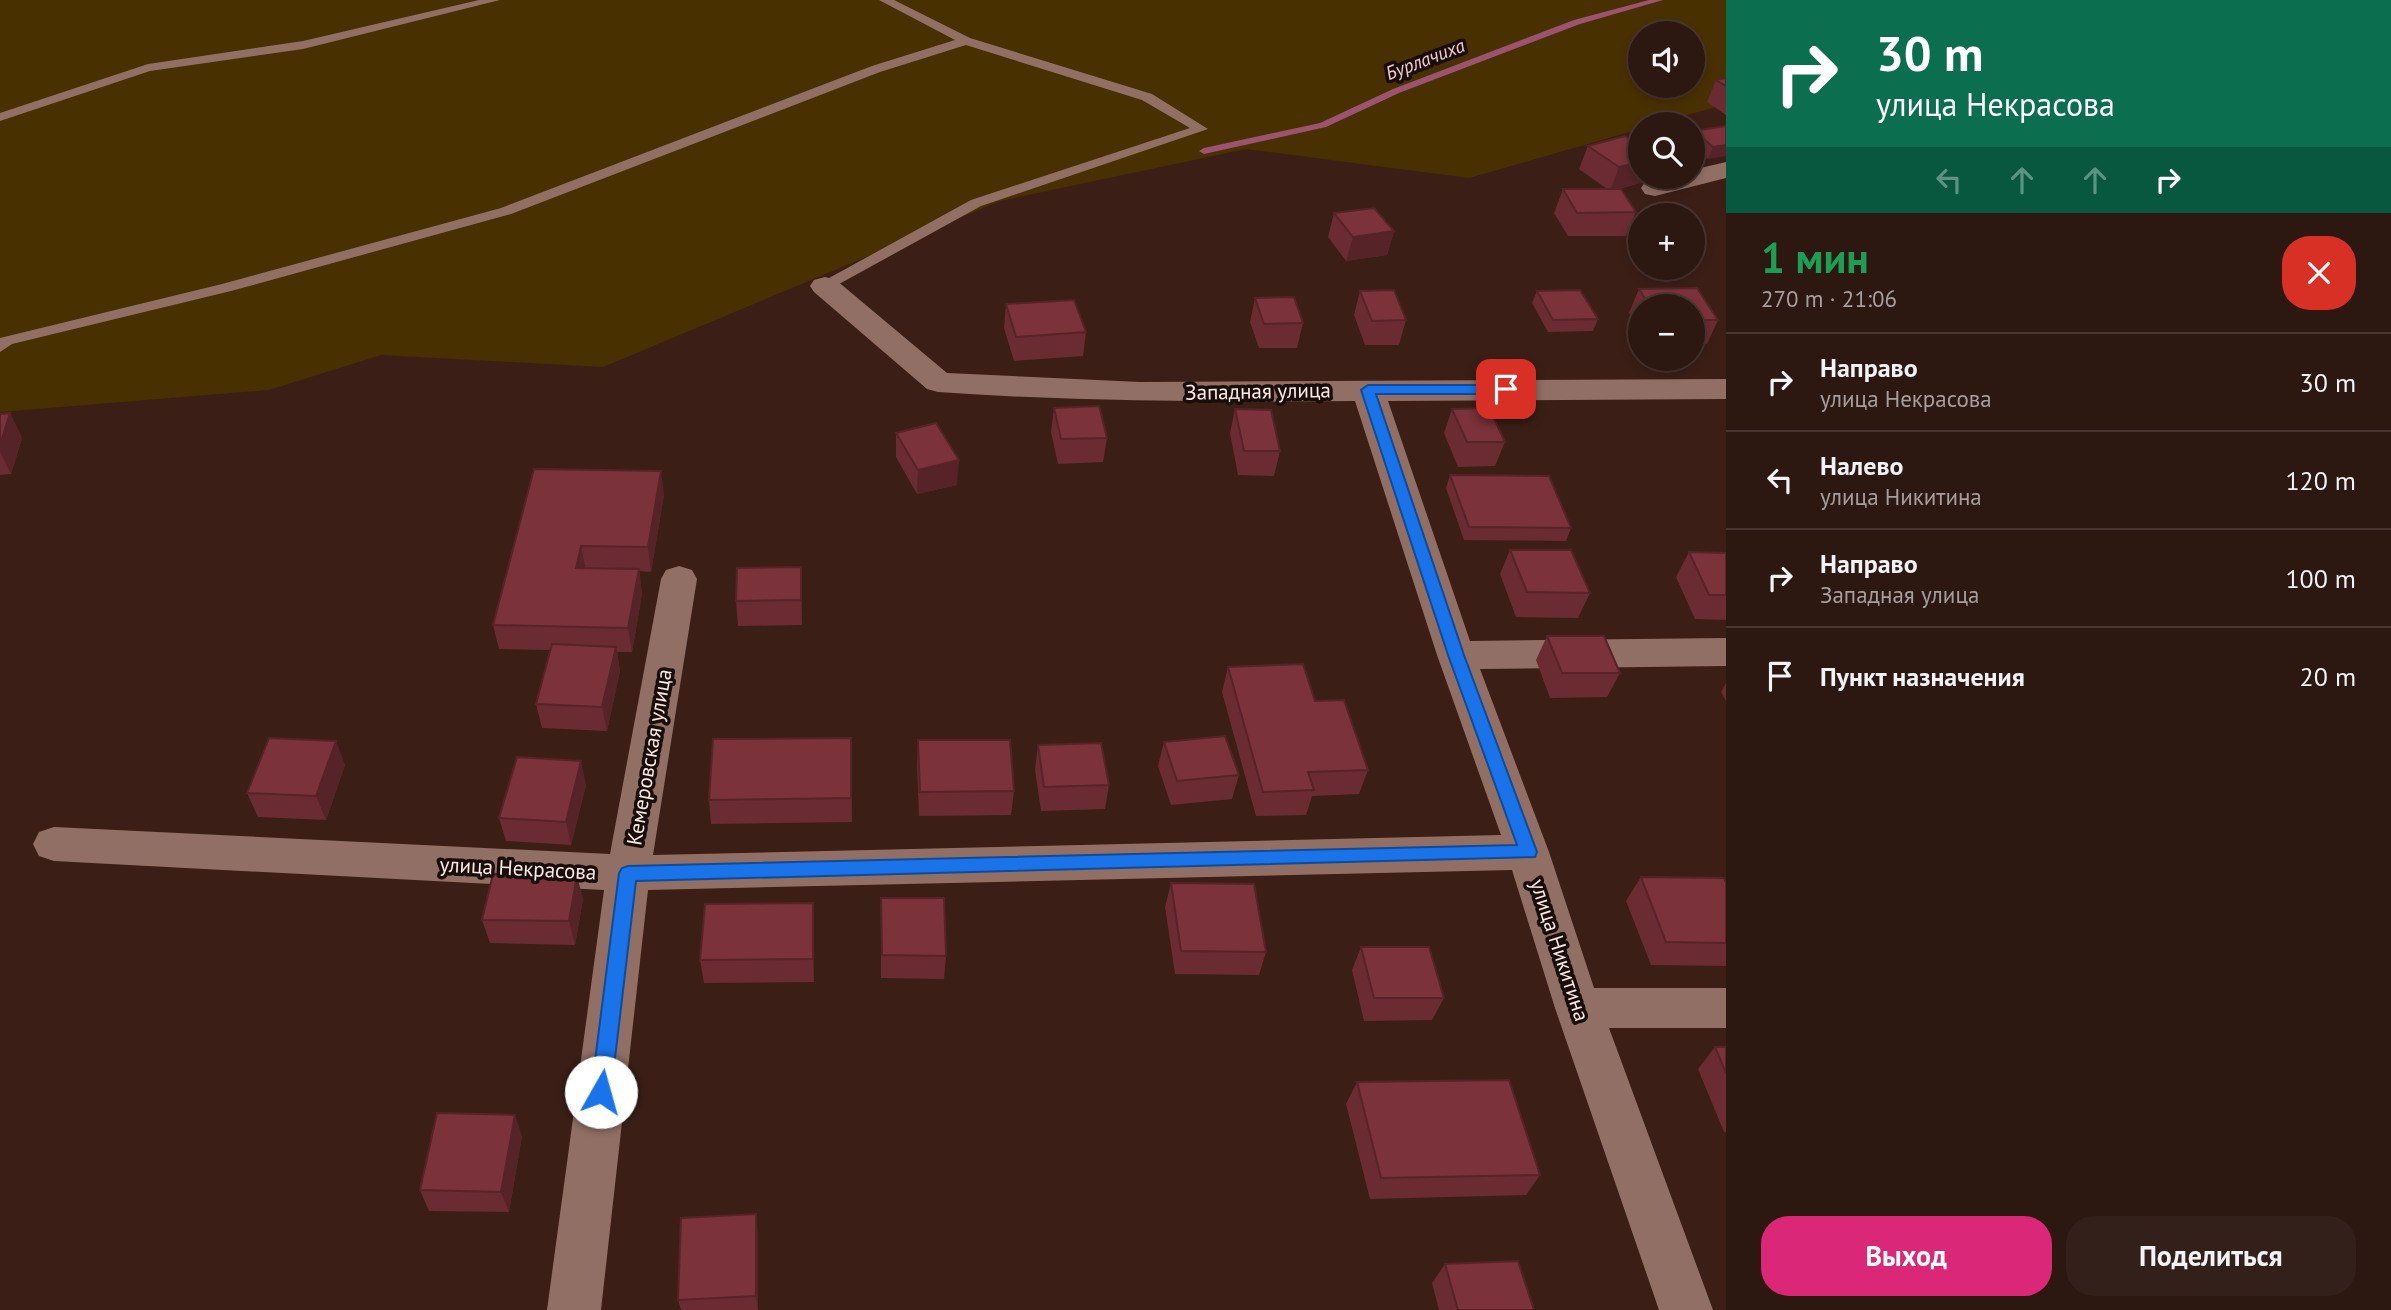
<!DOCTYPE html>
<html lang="ru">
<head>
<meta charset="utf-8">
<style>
	:root { --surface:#2c1711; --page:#34201a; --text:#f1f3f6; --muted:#a69f9f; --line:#483631; --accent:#db2777 }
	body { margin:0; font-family:"PT Sans",sans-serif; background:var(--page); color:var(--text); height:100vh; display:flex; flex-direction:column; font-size:26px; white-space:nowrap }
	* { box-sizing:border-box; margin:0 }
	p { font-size:23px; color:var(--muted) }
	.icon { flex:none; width:38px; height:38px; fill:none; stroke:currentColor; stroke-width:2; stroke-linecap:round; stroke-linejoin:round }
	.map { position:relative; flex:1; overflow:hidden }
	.side { display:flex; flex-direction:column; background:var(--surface); width:665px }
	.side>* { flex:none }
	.top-card { background:#0b6e4f; color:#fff; overflow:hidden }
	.buttons { position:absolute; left:1628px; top:21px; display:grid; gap:14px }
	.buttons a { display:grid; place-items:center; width:77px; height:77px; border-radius:50%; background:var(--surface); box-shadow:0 4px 10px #0003,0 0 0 2px var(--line); font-size:35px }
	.pin { position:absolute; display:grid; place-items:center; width:60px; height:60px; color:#fff; margin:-30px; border-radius:14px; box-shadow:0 4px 10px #0006 }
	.me { position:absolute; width:77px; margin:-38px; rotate:7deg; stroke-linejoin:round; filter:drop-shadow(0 0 5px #0008) }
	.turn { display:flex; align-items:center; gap:24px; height:147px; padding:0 35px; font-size:32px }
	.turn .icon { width:91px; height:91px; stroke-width:2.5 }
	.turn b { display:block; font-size:49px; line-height:60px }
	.lanes { display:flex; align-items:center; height:66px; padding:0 35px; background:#0003; justify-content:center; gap:35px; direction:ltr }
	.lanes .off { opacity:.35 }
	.round { display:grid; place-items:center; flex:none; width:74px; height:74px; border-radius:28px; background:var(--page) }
	.headline { display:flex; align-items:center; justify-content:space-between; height:119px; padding:0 35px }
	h1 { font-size:42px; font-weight:800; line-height:52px; color:#1e9e55 }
	.cta { display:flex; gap:14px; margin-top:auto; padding:14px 35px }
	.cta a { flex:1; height:80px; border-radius:28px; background:var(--accent); color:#fff; font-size:28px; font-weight:800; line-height:80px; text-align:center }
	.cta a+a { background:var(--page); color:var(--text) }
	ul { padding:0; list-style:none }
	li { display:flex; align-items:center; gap:21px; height:98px; padding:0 35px; border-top:2px solid var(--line) }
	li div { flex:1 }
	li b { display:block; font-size:26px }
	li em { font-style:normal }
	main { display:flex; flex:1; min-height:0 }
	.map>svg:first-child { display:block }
</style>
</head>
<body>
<main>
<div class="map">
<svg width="1726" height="1310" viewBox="0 0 1726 1310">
	<rect width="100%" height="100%" fill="#3b1f17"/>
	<!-- green -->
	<path fill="#493000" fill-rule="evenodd" d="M0,0H1726V104L1655,124H1640V129L1469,178L1246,149L1000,201L603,367L381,355L269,390L0,412ZM1640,33H1692V86H1640Z"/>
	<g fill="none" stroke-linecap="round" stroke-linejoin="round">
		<!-- stream -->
		<path fill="#9b5370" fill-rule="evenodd" d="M1649,0H1663L1580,24L1399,93L1326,127L1204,154L1199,151L1204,148L1320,123L1393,89L1574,20Z"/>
		<!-- lane -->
		<path fill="#916f65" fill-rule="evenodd" d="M479,0H500L303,49L150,71L0,121V113L148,64L303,41Z
			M879,0H894L970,38L1152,94L1208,129L981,206L830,289H820L817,286L820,283L971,200L1190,128L1142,100L966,45L880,72L511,214L231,291L12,344L0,352V338L222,284L501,208L872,66L955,40Z"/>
		<!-- street -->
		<path fill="#916f65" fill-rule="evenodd" d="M1726,162V178L1655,196L1645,194L1641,188L1645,182L1666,177H1692V170Z
			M825,277L836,280L947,373L1140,382L1726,379V399L1388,401L1470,641L1726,638V666L1480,669L1549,852L1594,988H1726V1028H1609L1713,1310H1659L1555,1008L1512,870L648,890L601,1310H547L604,890L54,861L39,856L33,844L39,832L54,827L610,854L661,579L666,570L679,566L692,570L697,579L653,855L1501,835L1437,655L1355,401C1216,402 1077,402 938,392L927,389L814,292L810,286L814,280Z"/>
	</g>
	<!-- wall -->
	<path fill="#6a2b32" d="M1726,78V115L1707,102L1716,80Z
		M1726,126L1708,159L1692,145V135L1694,131Z
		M1588,146L1640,177H1649L1647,181L1619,189L1636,212L1626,236H1568L1554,213L1563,189H1607L1579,169Z
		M1334,213L1394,231L1387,255L1346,261L1328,237Z
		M1697,288L1718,320L1707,344H1692V306H1640V331L1629,313L1639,289Z
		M1360,291L1406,320L1399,345H1365L1354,315Z
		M1537,291L1598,319L1593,331L1548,332L1532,303Z
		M1255,298L1303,323L1297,348H1259L1250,322Z
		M1006,304L1086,332L1083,356L1014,361L1004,328Z
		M1054,408L1107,438L1103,462L1058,464L1051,432Z
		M1235,409L1280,451L1274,476L1238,475L1230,433Z
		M1452,409L1505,442L1495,466L1458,467L1444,433Z
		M10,413L22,438L11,474L0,475V414Z
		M896,433L957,485L917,494L896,457Z
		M534,469L664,495L651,572L639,571L642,594L632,652H617L620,671L607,731L542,728L536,704L550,650L499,649L493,625Z
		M1450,475L1571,528L1566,541L1464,540L1446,488Z
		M1510,550L1590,593L1578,618L1516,617L1500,574Z
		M1689,552L1726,553V620L1695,619L1676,577Z
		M802,592V625L738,626L736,601Z
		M1547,636L1620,673L1607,697L1550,698L1536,660Z
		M1228,667L1315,701L1368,770L1359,794L1312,796L1306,815L1256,816L1222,692Z
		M1726,683V701L1721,692Z
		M851,738L852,822L711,824L709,800Z
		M918,740L1014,791L1011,815L919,816L917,764Z
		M1164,742L1239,775L1232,799L1171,805L1158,766Z
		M1038,745L1109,785L1105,809L1041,811L1035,770Z
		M345,765L326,820L258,817L247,793Z
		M586,785L571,845L506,841L499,818Z
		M1641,877L1726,883V966L1651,965L1626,901Z
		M1171,883L1266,952L1259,975L1175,974L1165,907Z
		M881,898L946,956L944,979L881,978Z
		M583,899L575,945L490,943L482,920Z
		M813,903L814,982L704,983L700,960Z
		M1361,947L1444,998L1432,1020L1364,1021L1352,970Z
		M1715,1047H1726V1132H1724L1698,1069Z
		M1357,1082L1540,1175L1526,1195L1370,1199L1346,1104Z
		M522,1136L509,1212L429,1211L420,1190Z
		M758,1234V1310H681L678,1300Z
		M1445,1264L1534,1310H1439L1432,1283Z"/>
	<!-- shaded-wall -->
	<path fill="#562329" d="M1726,145V156L1708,159L1713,147Z
		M1640,162V177H1649L1647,181L1610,191L1619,167Z
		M1394,231L1387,255L1346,261L1353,237Z
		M10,413L22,438L11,474L0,452V445Z
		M959,460L957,485L917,494L918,470Z
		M661,471L664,495L651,572L648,547Z
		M581,546L586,571L576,568Z
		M801,567L802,592V625L801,600Z
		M639,569L642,594L632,652L628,628Z
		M616,647L620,671L607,731L602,707Z
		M336,741L345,765L326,820L316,796Z
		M581,761L586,785L571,845L566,822Z
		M577,876L583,899L575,945L569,921Z
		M813,903L814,926V982L813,959Z
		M515,1115L522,1136L509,1212L501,1192Z
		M756,1214L758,1234V1310L756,1296Z"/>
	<!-- building -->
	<path fill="#7b323a" stroke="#562329" stroke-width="2" d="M1726,78V86L1716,80Z
		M1726,126V145L1713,147L1694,131Z
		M1625,136L1640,146V162L1619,167L1588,146Z
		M1563,189H1621L1636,212L1577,213Z
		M1374,208L1394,231L1353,237L1334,213Z
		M1697,288L1718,320H1692V306H1650L1639,289Z
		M1394,290L1406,320L1372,321L1360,291Z
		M1580,290L1598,319L1553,320L1537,291Z
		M1294,297L1303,323L1264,324L1255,298Z
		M1074,300L1086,332L1016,337L1006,304Z
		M1099,406L1107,438L1061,439L1054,408Z
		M1489,408L1505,442H1467L1452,409Z
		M1235,409L1271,410L1280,451H1244Z
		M10,413L0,445V414Z
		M936,423L959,460L918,470L896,433Z
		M534,469L661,471L648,547L581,546L576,568L639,569L628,628L493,625Z
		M1450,475L1549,476L1571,528L1469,527Z
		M1510,550H1571L1590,593L1527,592Z
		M1689,552L1726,553V595H1709Z
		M801,567V600L736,601L737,568Z
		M1547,636H1604L1620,673H1562Z
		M552,644L616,647L602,707L536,704Z
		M1303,664L1315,701L1344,700L1368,770L1308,772L1314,790L1263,792L1228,667Z
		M1225,736L1239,775L1177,781L1164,742Z
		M269,738L336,741L316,796L247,793Z
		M851,738V798L709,800L713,739Z
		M918,740H1010L1014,791L920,792Z
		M1101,743L1109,785L1044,787L1038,745Z
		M517,757L581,761L566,822L499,818Z
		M493,874L577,876L569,921L482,920Z
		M1641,877L1724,878L1726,883V943L1666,942Z
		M1171,883L1254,884L1266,952L1181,951Z
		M881,898H944L946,956L882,955Z
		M813,903V959L700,960L705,904Z
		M1361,947H1429L1444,998H1374Z
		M1715,1047H1726V1073Z
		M1509,1080L1540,1175L1381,1178L1357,1082Z
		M437,1113L515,1115L501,1192L420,1190Z
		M756,1214V1296L678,1300L681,1218Z
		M1518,1261L1534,1310H1458L1445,1264Z"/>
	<!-- route -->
	<path fill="#1a73e8" stroke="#114b97" stroke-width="2" d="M1368,385H1506L1512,389L1506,394H1376L1464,655L1537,852L1535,857L636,881L611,1092L608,1098L601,1101L594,1098L591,1092L619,873L622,868L628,866L1517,845L1448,655L1361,390Z"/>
	<g text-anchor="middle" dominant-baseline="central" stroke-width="7" stroke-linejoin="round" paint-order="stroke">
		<!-- far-water labels -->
		<g font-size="19" font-style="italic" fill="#f3c8d7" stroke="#190d09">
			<text transform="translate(1425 59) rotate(-21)">Бурлачиха</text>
		</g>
		<!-- street labels -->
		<g font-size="21" fill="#feeae4" stroke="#190d09">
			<text transform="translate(1258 391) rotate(-1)">Западная улица</text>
			<text transform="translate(649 757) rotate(-80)">Кемеровская улица</text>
			<text transform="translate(518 868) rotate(3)">улица Некрасова</text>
			<text transform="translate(1560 950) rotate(72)">улица Никитина</text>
		</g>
	</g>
</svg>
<div class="buttons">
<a><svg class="icon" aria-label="sound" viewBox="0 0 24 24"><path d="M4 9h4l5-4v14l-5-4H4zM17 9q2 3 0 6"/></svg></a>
<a><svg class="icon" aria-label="search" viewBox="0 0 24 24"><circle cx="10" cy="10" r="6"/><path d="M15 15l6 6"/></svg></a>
<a>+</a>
<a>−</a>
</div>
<div class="pin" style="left:1506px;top:389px;background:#d93025"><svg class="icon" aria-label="arrive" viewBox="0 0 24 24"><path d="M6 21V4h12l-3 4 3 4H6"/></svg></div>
<svg class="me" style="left:601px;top:1092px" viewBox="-20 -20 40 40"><circle r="19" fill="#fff"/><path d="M0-13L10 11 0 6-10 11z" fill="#1a73e8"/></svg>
</div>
<section class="side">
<div class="top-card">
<div class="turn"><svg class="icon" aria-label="right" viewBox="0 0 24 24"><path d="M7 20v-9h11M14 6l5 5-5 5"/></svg><div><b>30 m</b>улица Некрасова</div></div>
<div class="lanes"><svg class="icon off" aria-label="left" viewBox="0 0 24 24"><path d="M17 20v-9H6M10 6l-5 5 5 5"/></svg><svg class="icon off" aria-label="ahead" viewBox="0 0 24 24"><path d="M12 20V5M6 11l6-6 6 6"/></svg><svg class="icon off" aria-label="ahead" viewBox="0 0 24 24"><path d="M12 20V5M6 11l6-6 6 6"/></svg><svg class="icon" aria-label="right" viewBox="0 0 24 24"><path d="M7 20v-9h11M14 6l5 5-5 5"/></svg></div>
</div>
<div class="headline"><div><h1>1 мин</h1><p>270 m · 21:06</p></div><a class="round" style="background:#d93025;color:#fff"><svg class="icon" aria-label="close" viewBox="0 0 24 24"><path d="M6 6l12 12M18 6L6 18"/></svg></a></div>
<ul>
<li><svg class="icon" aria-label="right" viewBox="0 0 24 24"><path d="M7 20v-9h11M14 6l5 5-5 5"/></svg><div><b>Направо</b><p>улица Некрасова</p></div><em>30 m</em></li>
<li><svg class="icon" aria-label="left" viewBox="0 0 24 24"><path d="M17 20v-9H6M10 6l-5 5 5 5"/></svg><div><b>Налево</b><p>улица Никитина</p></div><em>120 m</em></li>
<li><svg class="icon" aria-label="right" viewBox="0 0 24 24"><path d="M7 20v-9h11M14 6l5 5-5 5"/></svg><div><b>Направо</b><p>Западная улица</p></div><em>100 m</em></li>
<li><svg class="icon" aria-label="arrive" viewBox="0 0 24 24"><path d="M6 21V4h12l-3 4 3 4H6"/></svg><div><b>Пункт назначения</b></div><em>20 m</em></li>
</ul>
<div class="cta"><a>Выход</a><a>Поделиться</a></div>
</section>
</main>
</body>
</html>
